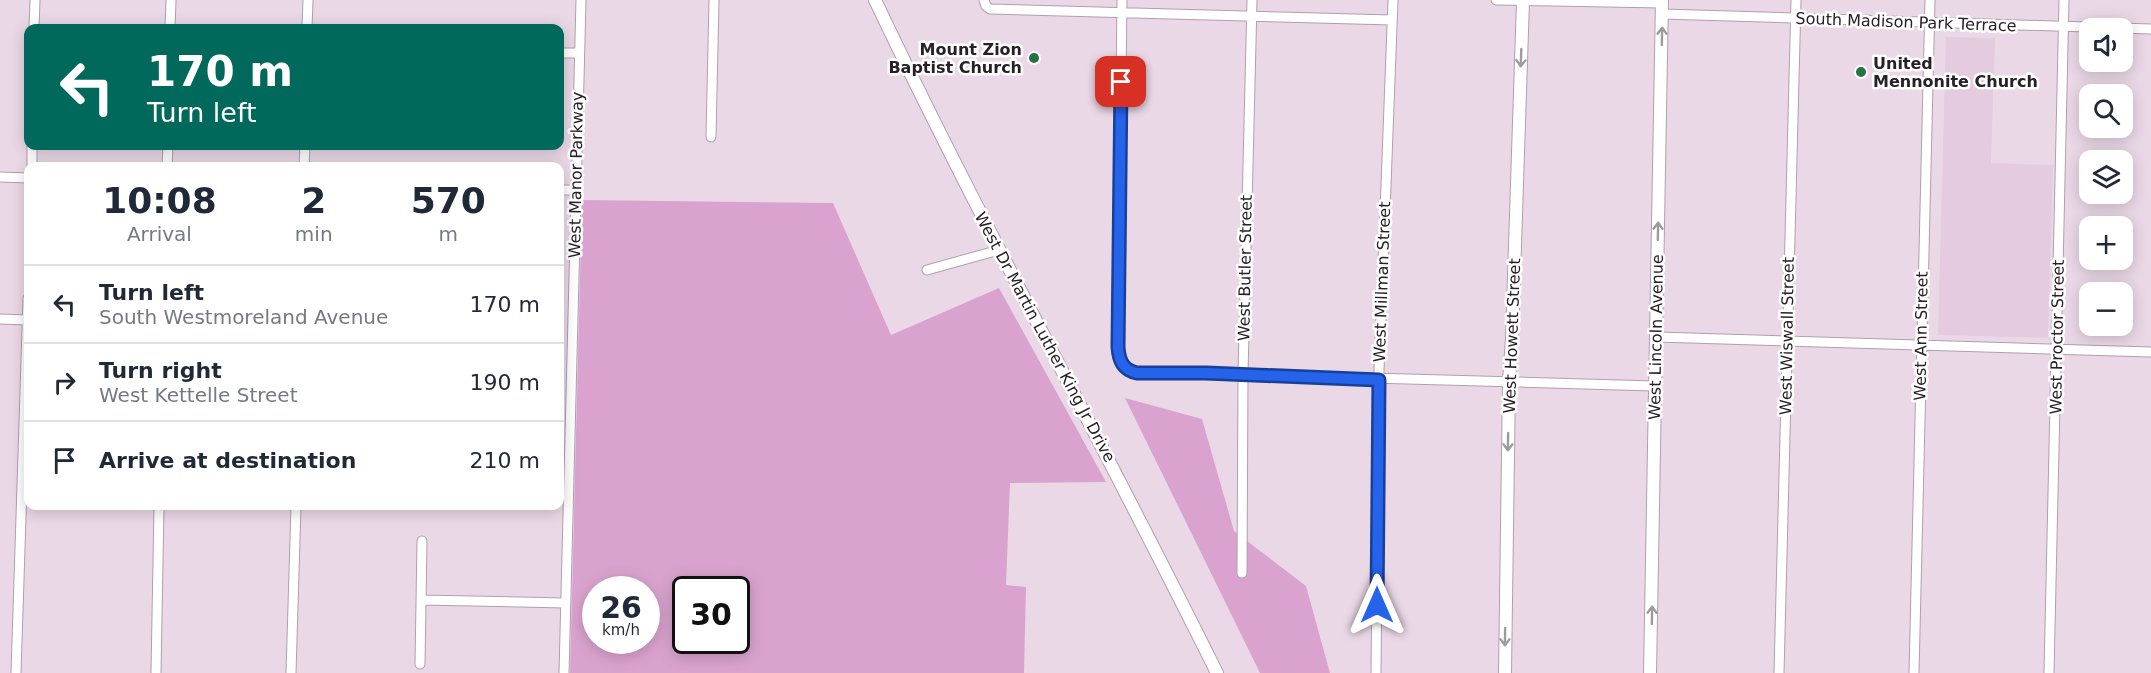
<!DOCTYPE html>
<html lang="en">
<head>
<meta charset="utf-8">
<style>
	:root { --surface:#fff; --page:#f6f6f7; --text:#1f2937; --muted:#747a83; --line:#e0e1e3 }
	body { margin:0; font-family:"DejaVu Sans",sans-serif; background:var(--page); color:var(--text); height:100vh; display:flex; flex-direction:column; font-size:22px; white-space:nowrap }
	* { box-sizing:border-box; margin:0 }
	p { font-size:20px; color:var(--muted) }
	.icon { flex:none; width:33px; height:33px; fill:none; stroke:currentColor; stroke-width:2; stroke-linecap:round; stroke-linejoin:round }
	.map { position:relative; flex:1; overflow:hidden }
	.sheet { position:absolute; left:24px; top:162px; width:540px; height:348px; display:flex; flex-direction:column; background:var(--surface); border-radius:12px; box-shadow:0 3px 15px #0003 }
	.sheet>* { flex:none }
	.top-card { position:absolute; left:24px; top:24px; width:540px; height:126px; border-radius:12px; box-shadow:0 3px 15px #0003; background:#00695c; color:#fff; overflow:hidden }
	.controls { position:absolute; left:2079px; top:18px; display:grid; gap:12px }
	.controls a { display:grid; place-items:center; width:54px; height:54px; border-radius:12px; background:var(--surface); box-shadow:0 3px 15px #0003; font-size:30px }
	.speed { position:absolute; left:582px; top:576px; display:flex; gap:12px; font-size:30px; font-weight:700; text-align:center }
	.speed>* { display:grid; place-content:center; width:78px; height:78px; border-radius:50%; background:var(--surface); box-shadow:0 3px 15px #0003; line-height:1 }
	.speed small { font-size:15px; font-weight:400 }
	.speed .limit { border:3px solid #111; border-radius:9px; background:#fff; color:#111 }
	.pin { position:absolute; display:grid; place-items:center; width:51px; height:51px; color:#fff; margin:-26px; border-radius:12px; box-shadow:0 3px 9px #0006 }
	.me { position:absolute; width:66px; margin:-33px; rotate:0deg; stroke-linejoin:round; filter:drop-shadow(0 0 4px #0008) }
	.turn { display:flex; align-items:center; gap:21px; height:126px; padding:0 24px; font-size:27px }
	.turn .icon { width:78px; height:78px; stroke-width:2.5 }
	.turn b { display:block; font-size:42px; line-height:51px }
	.eta { display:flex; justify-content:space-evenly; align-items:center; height:102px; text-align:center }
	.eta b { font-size:36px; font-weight:700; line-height:42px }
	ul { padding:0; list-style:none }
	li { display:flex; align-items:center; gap:18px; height:78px; padding:0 24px; border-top:2px solid var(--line) }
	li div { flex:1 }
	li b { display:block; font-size:22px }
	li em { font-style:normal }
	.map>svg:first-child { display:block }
</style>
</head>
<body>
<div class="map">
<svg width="2151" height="673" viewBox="0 0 2151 673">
	<rect width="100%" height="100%" fill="#ebd8e7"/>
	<!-- built -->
	<path fill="#e4cbdf" d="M1946,37L1995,38L1991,163L2053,165L2048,338L1938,335Z"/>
	<!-- green -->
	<path fill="#daa3cf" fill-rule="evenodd" d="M582,200L833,203L891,335L999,288L1106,482L1010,483L1006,585L1026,587L1024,673H570ZM596,590H646V640H596ZM686,590H736V640H686Z
		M1125,398L1202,419L1234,531L1306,586L1330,673H1260Z"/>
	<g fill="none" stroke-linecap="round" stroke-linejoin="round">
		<!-- street casing -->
		<g stroke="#b19fad" stroke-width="11">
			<path id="street" d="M984,0L986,6L990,9L1392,20
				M1122,0L1118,347L1120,360L1126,369C1141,377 1207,373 1229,374C1372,379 1514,382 1656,386
				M1496,0L1662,3
				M1662,14L2151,29
				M34,28L35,0
				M170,28L171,0
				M307,28L308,0
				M560,53H579
				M711,137L714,0
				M32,166V146
				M167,166L168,146
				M304,166L305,146
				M0,177L28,178
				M560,190H576
				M927,270L999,250
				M0,319L28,320
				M1657,337L2151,352
				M1242,573L1243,374L1252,0
				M421,600L566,603
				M420,664L422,541
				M16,673L28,298
				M156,673L159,506
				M291,673L296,506
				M564,673L581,0
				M1376,673L1379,370L1393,0
				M1779,673L1796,0
				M1914,673L1930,0
				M2049,673L2064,0"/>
		</g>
		<!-- secondary casing -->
		<g stroke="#b19fad" stroke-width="14">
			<path id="secondary" d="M875,0C983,227 1105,447 1217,673
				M1505,673L1509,382L1512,338L1523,0
				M1650,673L1662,0"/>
		</g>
		<!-- street -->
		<use href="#street" stroke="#fff" stroke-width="9"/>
		<!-- secondary -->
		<use href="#secondary" stroke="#fff" stroke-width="12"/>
	</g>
	<!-- one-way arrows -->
	<defs><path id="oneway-shaft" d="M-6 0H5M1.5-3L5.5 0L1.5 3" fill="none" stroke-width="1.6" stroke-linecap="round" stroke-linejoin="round" transform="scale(1.5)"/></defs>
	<g stroke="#9e9b9d">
		<use href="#oneway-shaft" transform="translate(1662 36) rotate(-89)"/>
		<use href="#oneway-shaft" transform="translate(1521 58) rotate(92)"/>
		<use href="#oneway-shaft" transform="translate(1658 231) rotate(-89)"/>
		<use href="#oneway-shaft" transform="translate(1508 442) rotate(91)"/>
		<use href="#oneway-shaft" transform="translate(1652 615) rotate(-89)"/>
		<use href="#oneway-shaft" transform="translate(1505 637) rotate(91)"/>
	</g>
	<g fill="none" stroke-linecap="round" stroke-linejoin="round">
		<!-- route casing -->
		<g stroke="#184099" stroke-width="15">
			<path id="route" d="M1121,82L1118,347C1119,361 1123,370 1137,373H1206L1379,380L1377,605"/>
		</g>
		<!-- route -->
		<use href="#route" stroke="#2563eb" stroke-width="10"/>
	</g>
	<!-- markers -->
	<g fill="#247343" stroke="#fff" stroke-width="2">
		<circle cx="1034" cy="58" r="6"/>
		<circle cx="1861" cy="72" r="6"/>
	</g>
	<g text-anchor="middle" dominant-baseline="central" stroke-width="5" stroke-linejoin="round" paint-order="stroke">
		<!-- street labels -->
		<g font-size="16" fill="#272026" stroke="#fff">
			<text transform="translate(1906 22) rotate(2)">South Madison Park Terrace</text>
			<text transform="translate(576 175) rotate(-89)">West Manor Parkway</text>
			<text transform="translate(1245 268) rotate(-89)">West Butler Street</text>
			<text transform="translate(1382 282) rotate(-88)">West Millman Street</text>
			<text transform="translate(1512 336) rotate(-88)">West Howett Street</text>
			<text transform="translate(1787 336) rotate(-89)">West Wiswall Street</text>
			<text transform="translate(1921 336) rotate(-89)">West Ann Street</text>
			<text transform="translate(1045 337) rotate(62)">West Dr Martin Luther King Jr Drive</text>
			<text transform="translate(1656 337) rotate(-89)">West Lincoln Avenue</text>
			<text transform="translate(2057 337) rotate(-89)">West Proctor Street</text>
		</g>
		<!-- poi labels -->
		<g font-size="16" font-weight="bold" fill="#272026" stroke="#fff" text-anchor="end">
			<text x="1022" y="49">Mount Zion<tspan x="1022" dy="18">Baptist Church</tspan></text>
			<text x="1873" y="63" text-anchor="start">United<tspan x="1873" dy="18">Mennonite Church</tspan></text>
		</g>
	</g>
</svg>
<div class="controls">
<a><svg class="icon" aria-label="sound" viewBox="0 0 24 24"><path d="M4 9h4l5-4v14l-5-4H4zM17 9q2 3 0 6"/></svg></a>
<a><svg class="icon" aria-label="search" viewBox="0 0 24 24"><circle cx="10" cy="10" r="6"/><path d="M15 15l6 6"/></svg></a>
<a><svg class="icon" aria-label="layers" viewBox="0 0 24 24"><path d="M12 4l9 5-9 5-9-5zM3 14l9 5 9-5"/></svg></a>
<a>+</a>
<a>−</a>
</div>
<div class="speed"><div>26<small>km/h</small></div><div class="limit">30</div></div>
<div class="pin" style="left:1121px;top:82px;background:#d93025"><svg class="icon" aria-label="arrive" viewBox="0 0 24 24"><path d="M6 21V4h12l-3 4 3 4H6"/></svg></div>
<svg class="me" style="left:1377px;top:605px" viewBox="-20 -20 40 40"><path d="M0-17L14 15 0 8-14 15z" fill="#2563eb" stroke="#fff" stroke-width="4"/></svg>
<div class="top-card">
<div class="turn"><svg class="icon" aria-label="left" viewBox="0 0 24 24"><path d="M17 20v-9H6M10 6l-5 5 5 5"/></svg><div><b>170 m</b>Turn left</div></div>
</div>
<section class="sheet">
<div class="eta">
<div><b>10:08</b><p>Arrival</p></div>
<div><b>2</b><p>min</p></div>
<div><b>570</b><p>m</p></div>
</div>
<ul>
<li><svg class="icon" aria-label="left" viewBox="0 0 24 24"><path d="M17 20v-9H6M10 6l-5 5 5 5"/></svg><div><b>Turn left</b><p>South Westmoreland Avenue</p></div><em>170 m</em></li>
<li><svg class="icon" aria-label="right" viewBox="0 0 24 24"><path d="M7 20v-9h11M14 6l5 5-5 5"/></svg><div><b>Turn right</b><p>West Kettelle Street</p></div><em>190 m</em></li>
<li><svg class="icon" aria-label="arrive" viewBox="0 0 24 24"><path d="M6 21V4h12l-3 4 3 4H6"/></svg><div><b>Arrive at destination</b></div><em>210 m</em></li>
</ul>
</section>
</div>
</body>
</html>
